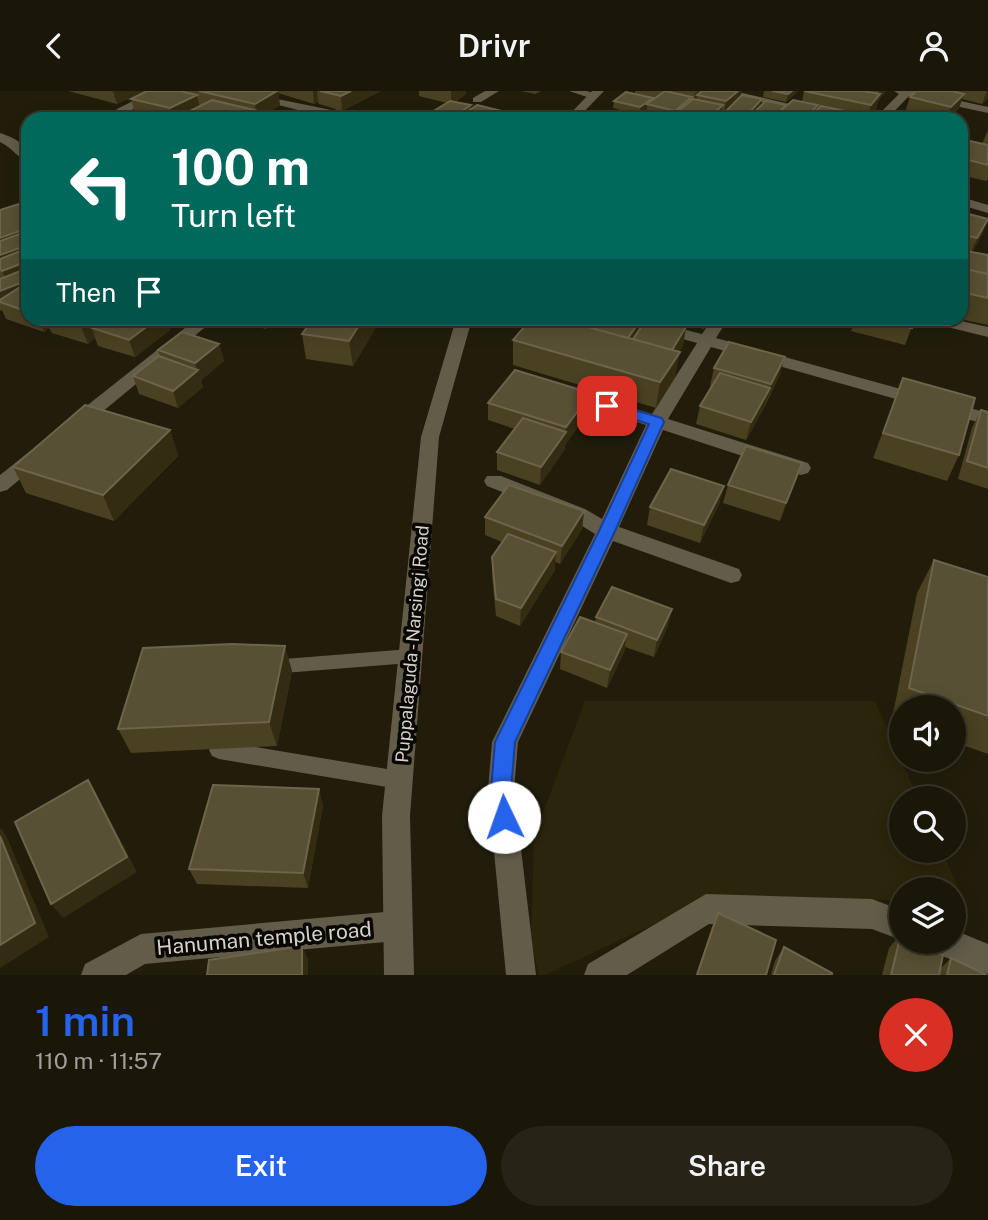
<!DOCTYPE html>
<html lang="en">
<head>
<meta charset="utf-8">
<style>
	:root { --surface:#1a1608; --page:#272316; --text:#f1f3f6; --muted:#9f9f9c; --line:#383529; --accent:#2563eb }
	body { margin:0; font-family:"Public Sans",sans-serif; background:var(--page); color:var(--text); height:100vh; display:flex; flex-direction:column; font-size:26px; white-space:nowrap }
	* { box-sizing:border-box; margin:0 }
	p { font-size:23px; color:var(--muted) }
	.icon { flex:none; width:38px; height:38px; fill:none; stroke:currentColor; stroke-width:2; stroke-linecap:round; stroke-linejoin:round }
	.map { position:relative; height:884px; overflow:hidden }
	.details { display:flex; flex-direction:column; background:var(--surface); flex:1 }
	.details>* { flex:none }
	.guide { position:absolute; left:21px; top:21px; width:947px; height:214px; border-radius:21px; box-shadow:0 4px 18px #0003,0 0 0 2px var(--line); background:#00695c; color:#fff; overflow:hidden }
	.fabs { position:absolute; left:889px; top:604px; display:grid; gap:14px }
	.fabs a { display:grid; place-items:center; width:77px; height:77px; border-radius:50%; background:var(--surface); box-shadow:0 4px 18px #0003,0 0 0 2px var(--line); font-size:35px }
	.pin { position:absolute; display:grid; place-items:center; width:60px; height:60px; color:#fff; margin:-30px; border-radius:14px; box-shadow:0 4px 10px #0006 }
	.me { position:absolute; width:77px; margin:-38px; rotate:357deg; stroke-linejoin:round; filter:drop-shadow(0 0 5px #0008) }
	.turn { display:flex; align-items:center; gap:24px; height:147px; padding:0 35px; font-size:32px }
	.turn .icon { width:91px; height:91px; stroke-width:2.5 }
	.turn b { display:block; font-size:49px; line-height:60px }
	.then { display:flex; align-items:center; height:66px; padding:0 35px; background:#0003; gap:14px; font-size:26px }
	.round { display:grid; place-items:center; flex:none; width:74px; height:74px; border-radius:37px; background:var(--page) }
	.overview { display:flex; align-items:center; justify-content:space-between; height:119px; padding:0 35px }
	h1 { font-size:42px; font-weight:600; line-height:52px; color:var(--accent) }
	.button { display:flex; gap:14px; margin-top:auto; padding:14px 35px }
	.button a { flex:1; height:80px; border-radius:42px; background:var(--accent); color:#fff; font-size:28px; font-weight:600; line-height:80px; text-align:center }
	.button a+a { background:var(--page); color:var(--text) }
	header { display:flex; justify-content:space-between; align-items:center; height:91px; padding:0 35px; background:var(--surface); font-size:32px; font-weight:600 }
	.map>svg:first-child { display:block }
</style>
</head>
<body>
<header><svg class="icon" aria-label="back" viewBox="0 0 24 24"><path d="M15 5l-7 7 7 7"/></svg>Drivr<svg class="icon" aria-label="person" viewBox="0 0 24 24"><circle cx="12" cy="8" r="4"/><path d="M4 21q1-7 8-7t8 7"/></svg></header>
<div class="map">
<svg width="988" height="884" viewBox="0 0 988 884">
	<rect width="100%" height="100%" fill="#221d0b"/>
	<!-- built -->
	<path fill="#2b250b" d="M585,610H875L918,707H901V760H942L963,807H954V798H901V809L704,810L545,884H539L531,851L534,746Z"/>
	<g fill="none" stroke-linecap="round" stroke-linejoin="round">
		<!-- lane -->
		<path fill="#625c49" fill-rule="evenodd" d="M223,0H238L341,21L337,24L306,21Z
			M410,558L416,560L419,565L416,570L410,572L271,583L265,581L262,576L265,571L271,569Z
			M219,650L399,680L406,683L409,689L406,695L399,698L219,668L212,665L209,659L212,653Z"/>
		<!-- street -->
		<path fill="#625c49" fill-rule="evenodd" d="M153,0H168L126,22L130,28H118L114,23L117,18Z
			M485,0H499L481,11H473V7Z
			M569,0H587L599,5L593,8Z
			M713,0H734L853,28H831Z
			M894,0H915L988,16V22L909,5L887,28H874L899,3Z
			M337,18L369,26L371,28L338,25L333,28H318Z
			M618,23L632,26L634,28H614V24Z
			M0,42C17,48 28,53 28,72C20,69 13,57 0,51Z
			M961,106L988,114V122L961,114Z
			M158,228H215L79,340H65L63,336L65,332L185,237L160,231Z
			M620,228H644L702,243L712,228H728L716,247L988,322V334L711,256L668,328L808,372L811,377L808,382L801,384L663,339L619,436L739,478L742,484L739,490L731,492L613,450L518,651L514,699L536,884H506L488,699L492,651L595,443L571,428L487,395L484,390L487,385H501L585,418L602,428L646,334L557,305L554,301L563,296L652,323L697,252L622,231Z
			M925,228H952L988,236V246L927,231Z
			M36,359L43,361L46,365L43,369L7,399L0,401V384L29,361Z
			M706,803L872,808L901,819V849L872,838L709,833L627,884H584L588,873Z
			M396,820L407,824L411,835L407,846L396,850L145,873L126,884H81L85,873L141,843Z
			M954,839L988,853V883L932,861L928,850H954Z"/>
		<!-- secondary -->
		<path fill="#625c49" fill-rule="evenodd" d="M592,0H604L577,28H565Z
			M456,228H472L439,346L410,725L414,884H384L382,725L421,346Z"/>
	</g>
	<!-- wall -->
	<path fill="#4a4122" d="M68,0H146L117,13Z
		M182,0H381L342,20L319,13L318,11L314,13L278,2L280,14L267,22L268,28H188L187,25L182,28H158L135,22L131,8Z
		M419,0H466V3L455,11L471,14V18L514,23V28H427V24L447,12L419,5Z
		M521,0H541L535,3Z
		M635,0H742L741,5L761,15L786,14L802,11L804,0H886L878,10L876,18L867,28H751V26L749,28H646L647,18L640,24L613,17L614,10L635,3Z
		M764,0H798L786,11L763,6Z
		M916,0H988V7L982,13L962,8L959,17L948,28H936L905,21L910,6Z
		M988,39V88L986,90L961,84V48L982,53Z
		M28,110V228H167L170,239L135,266L98,255L95,247L88,253L52,242L49,237L44,241L6,228L2,219L0,220V119Z
		M961,121L982,144L972,161L988,164V234L960,228H961Z
		M227,228H277L266,238Z
		M313,228H381L353,275L306,268L302,243Z
		M665,228H710L704,238Z
		M777,228H806L802,234Z
		M856,228H915L905,254L851,240Z
		M642,234L686,236L683,254L679,261L675,286L656,317L513,274V249Z
		M219,253L224,270L201,289L203,296L178,317L139,303L133,285L160,266L158,259Z
		M714,277L780,283L765,315L746,349L696,333L700,315L712,296L710,295Z
		M903,287L959,364L947,390L873,367Z
		M591,302L589,320L565,354V358L540,394L497,379V361L515,338L488,329V312Z
		M981,319L988,321V398L958,388L972,337Z
		M170,339L178,365L114,430L26,402L13,376Z
		M802,372L780,430L723,412L728,394Z
		M724,395L719,413L700,452L647,434L650,416Z
		M584,420L582,438L560,473L555,471V479L520,535L496,525L492,484V466L502,451L485,444V426Z
		M934,469L988,486V663L954,651V616H901V632L892,628L917,502Z
		M596,526L668,535L654,566L625,556L624,561L607,597L560,578L561,561L595,531Z
		M292,580L277,655L131,662L118,638Z
		M323,714L308,797L197,793L189,778Z
		M718,822L766,884H696L712,836Z
		M901,843L941,877L951,867L987,884H882L889,857Z
		M784,856L832,884H771L775,870Z"/>
	<!-- shaded-wall -->
	<path fill="#332c12" d="M113,0H146L117,13Z
		M278,0L280,14L265,23L267,22L268,28H256L257,27L255,13Z
		M313,0H317L318,11L314,13Z
		M351,0H381L342,20L341,5Z
		M451,0H466V3L451,13Z
		M698,0H710L697,4L695,14L693,16L695,2Z
		M738,0H742L740,10L727,19V22L723,25L726,10Z
		M792,0H798L786,11L788,3Z
		M879,0H886L878,10L876,18L867,28L871,14L877,6Z
		M987,0H988V7L982,13Z
		M964,3L959,17L948,28H946L951,16Z
		M197,4L200,18L186,22L187,25L182,28H173L170,17Z
		M692,6L690,21L678,20L677,28H674L675,20Z
		M653,7L652,14L647,13V18L640,24V16Z
		M762,8L761,16L751,24L749,28H747L748,23Z
		M471,14V28H451Z
		M723,14L720,28H707L708,27Z
		M818,14L814,28H804Z
		M988,129L982,144L970,164L977,147Z
		M28,137V209L0,211V197L10,196L2,180L0,178V147Z
		M39,228H45L49,237L44,241Z
		M92,228H121L92,237L95,247L88,253L81,235Z
		M157,228H167L170,239L135,266L129,249Z
		M264,228H277L266,238Z
		M363,228H381L353,275L349,250Z
		M641,228H643L641,242L636,250L627,247Z
		M705,228H710L704,238Z
		M686,236L683,254L668,277L671,260Z
		M219,253L224,270L201,289L203,296L178,317L173,300L197,279L195,272Z
		M680,261L675,286L656,317L660,291Z
		M785,266L780,283L766,311L771,293Z
		M770,297L765,315L746,349L751,331Z
		M591,302L589,320L565,354V358L540,394L541,376L566,341V336Z
		M170,339L178,365L114,430L103,404Z
		M802,372L796,390L780,430L786,412Z
		M724,395L719,413L700,452L704,434Z
		M584,420L582,438L560,473L562,455Z
		M556,461L555,479L520,535L521,517Z
		M672,518L668,535L654,566L657,549Z
		M627,543L624,561L607,597L610,579Z
		M285,555L292,580L277,655L269,631Z
		M88,689L98,706L137,781L63,827L51,813Z
		M319,698L323,714L308,797L303,782Z
		M0,736L6,744L49,846L0,877Z
		M302,855L308,868V884H302Z"/>
	<!-- building -->
	<path fill="#585034" stroke="#6c644b" stroke-width="2" d="M147,0H180L197,4L170,17L131,8Z
		M199,0H277L255,13Z
		M320,0H351L341,5Z
		M665,0L692,6L675,20L647,13Z
		M702,0H738L726,10L697,4Z
		M772,0H792L788,3Z
		M804,0H863L880,3L871,14Z
		M916,0H952L964,3L951,16L910,6Z
		M626,1L653,7L640,16L614,10Z
		M742,4L762,8L748,23L727,19Z
		M693,8L723,14L708,27L678,20Z
		M212,9L267,22L256,28H211L186,22Z
		M793,9L818,14L804,28L778,22Z
		M450,10L471,14L451,28H443L427,24Z
		M766,10L786,14L778,22L777,25L774,28L751,24Z
		M477,14L514,23L506,28H456Z
		M821,15L865,24L861,28H807Z
		M344,20L379,28H330Z
		M725,22L748,27L717,28Z
		M961,48L988,54V74L961,67Z
		M28,110V137L0,147V119Z
		M961,121L988,128L977,147L961,143Z
		M28,140V154L0,164V150Z
		M28,157V170L2,180L0,178V168Z
		M961,159L988,164V183L961,177Z
		M28,177V189L0,200V188Z
		M961,177L988,183V207L961,201Z
		M28,191V221L0,211V209Z
		M53,228H92L81,235Z
		M105,228H157L129,249L92,237Z
		M313,228H363L349,250L302,243Z
		M531,228H559L680,261L660,291L513,249Z
		M559,228H641L628,247Z
		M647,228H653L686,236L672,259L633,248Z
		M875,228H915L912,237Z
		M182,241L219,253L195,272L158,259Z
		M729,251L785,266L771,293L714,277Z
		M159,265L198,279L173,300L133,285Z
		M515,279L591,302L566,336L488,312Z
		M720,282L770,297L751,331L700,315Z
		M903,287L975,307L959,364L883,342Z
		M85,314L170,339L103,404L13,376Z
		M981,319L988,321V377L967,370Z
		M523,327L566,341L541,376L497,361Z
		M746,355L802,372L786,412L728,394Z
		M671,378L724,395L704,434L650,416Z
		M509,394L584,420L562,455L485,426Z
		M508,443L556,461L521,517L496,508L492,466Z
		M934,469L988,486V625L909,597Z
		M612,496L672,518L657,549L596,526Z
		M580,526L627,543L610,579L561,561Z
		M232,553L285,555L269,631L118,638L143,557Z
		M88,689L127,766L51,813L15,731Z
		M213,694L319,698L303,782L189,778Z
		M0,745L35,832L0,854Z
		M718,822L776,849L766,884H697Z
		M901,843V850H916L943,864L939,884H891Z
		M302,855V884H207L209,869Z
		M784,856L832,882V884H774Z
		M951,867L987,884H947Z"/>
	<!-- route -->
	<path fill="#2563eb" stroke="#184099" stroke-width="2" d="M607,311L662,327L664,331L615,440L515,651L511,699L514,726L511,732L504,735L497,732L491,699L495,651L599,440L649,333L602,318V312Z"/>
	<g text-anchor="middle" dominant-baseline="central" stroke-width="7" stroke-linejoin="round" paint-order="stroke">
		<!-- street labels -->
		<g font-size="18" fill="#d5d1c6" stroke="#090703">
			<text transform="translate(412 553) rotate(-85)">Puppalaguda - Narsingi Road</text>
		</g>
		<!-- near-street labels -->
		<g font-size="21" fill="#d5d1c6" stroke="#090703">
			<text transform="translate(264 847) rotate(-5)">Hanuman temple road</text>
		</g>
	</g>
</svg>
<div class="fabs">
<a><svg class="icon" aria-label="sound" viewBox="0 0 24 24"><path d="M4 9h4l5-4v14l-5-4H4zM17 9q2 3 0 6"/></svg></a>
<a><svg class="icon" aria-label="search" viewBox="0 0 24 24"><circle cx="10" cy="10" r="6"/><path d="M15 15l6 6"/></svg></a>
<a><svg class="icon" aria-label="layers" viewBox="0 0 24 24"><path d="M12 4l9 5-9 5-9-5zM3 14l9 5 9-5"/></svg></a>
</div>
<div class="pin" style="left:607px;top:315px;background:#d93025"><svg class="icon" aria-label="arrive" viewBox="0 0 24 24"><path d="M6 21V4h12l-3 4 3 4H6"/></svg></div>
<svg class="me" style="left:504px;top:726px" viewBox="-20 -20 40 40"><circle r="19" fill="#fff"/><path d="M0-13L10 11 0 6-10 11z" fill="#2563eb"/></svg>
<div class="guide">
<div class="turn"><svg class="icon" aria-label="left" viewBox="0 0 24 24"><path d="M17 20v-9H6M10 6l-5 5 5 5"/></svg><div><b>100 m</b>Turn left</div></div>
<div class="then">Then<svg class="icon" aria-label="arrive" viewBox="0 0 24 24"><path d="M6 21V4h12l-3 4 3 4H6"/></svg></div>
</div>
</div>
<section class="details">
<div class="overview"><div><h1>1 min</h1><p>110 m · 11:57</p></div><a class="round" style="background:#d93025;color:#fff"><svg class="icon" aria-label="close" viewBox="0 0 24 24"><path d="M6 6l12 12M18 6L6 18"/></svg></a></div>
<div class="button"><a>Exit</a><a>Share</a></div>
</section>
</body>
</html>
